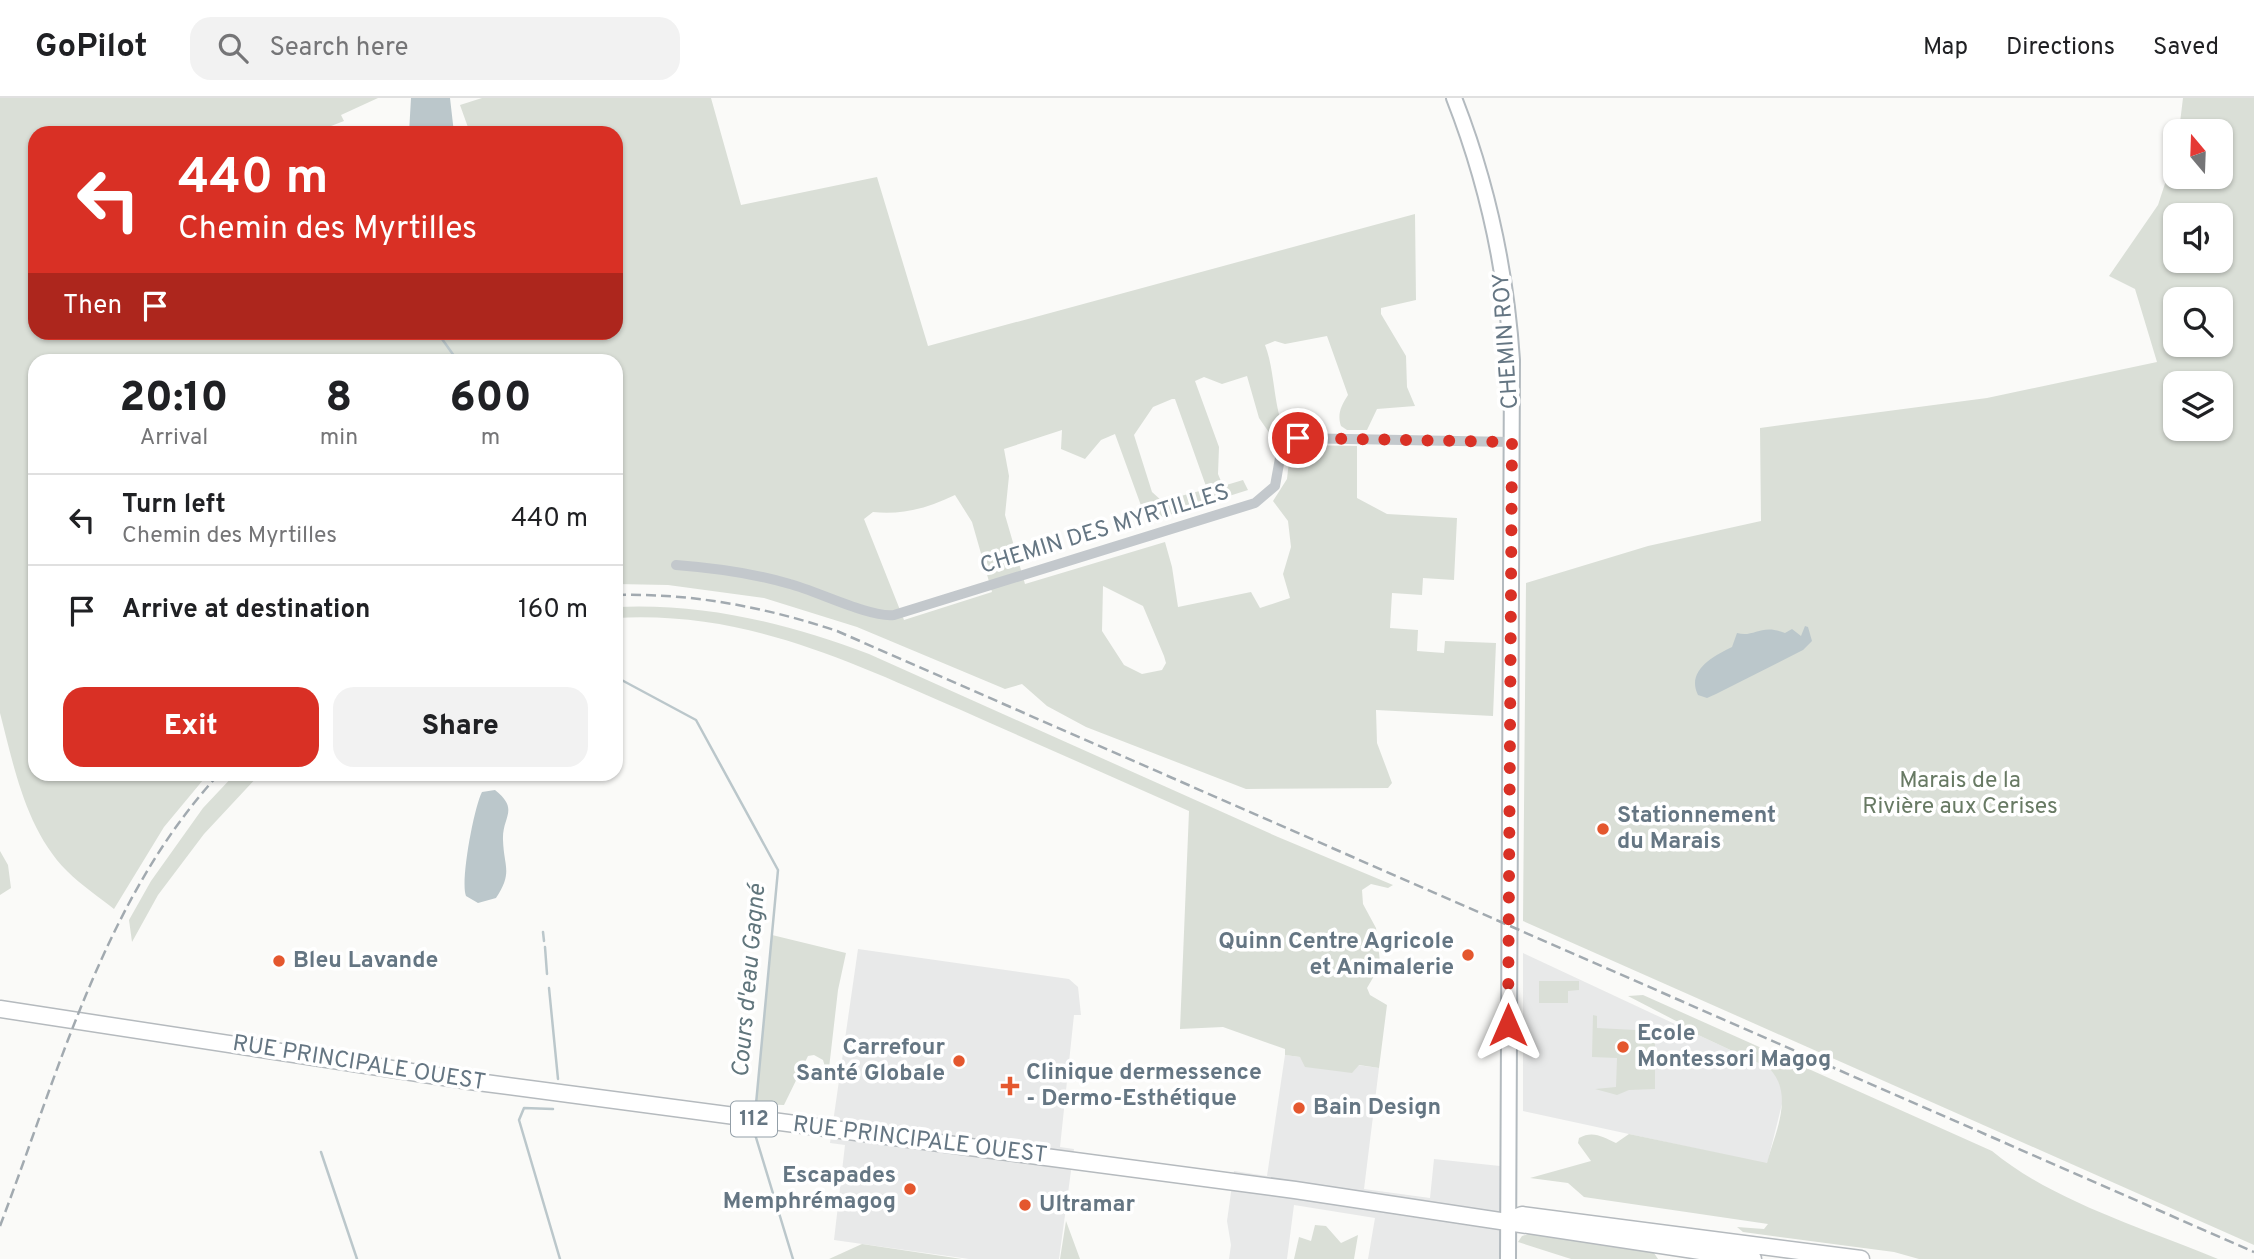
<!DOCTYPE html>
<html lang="en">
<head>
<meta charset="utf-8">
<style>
	:root { --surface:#fff; --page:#f2f2f2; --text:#202124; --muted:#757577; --line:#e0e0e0; --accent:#d93025 }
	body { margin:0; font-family:Overpass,sans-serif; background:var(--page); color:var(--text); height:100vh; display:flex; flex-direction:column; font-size:26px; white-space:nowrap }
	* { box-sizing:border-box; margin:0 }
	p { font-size:23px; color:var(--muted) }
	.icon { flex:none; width:38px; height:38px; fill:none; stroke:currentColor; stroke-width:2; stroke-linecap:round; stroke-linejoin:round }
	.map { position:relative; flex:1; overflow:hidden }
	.side { position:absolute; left:28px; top:256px; width:595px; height:427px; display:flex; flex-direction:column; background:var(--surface); border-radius:21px; box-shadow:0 2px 5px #0004 }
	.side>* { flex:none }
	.hud { position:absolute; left:28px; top:28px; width:595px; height:214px; border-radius:21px; box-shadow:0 2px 5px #0004; background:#d93025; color:#fff; overflow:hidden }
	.needle { width:46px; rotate:341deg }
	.fabs { position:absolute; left:2163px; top:21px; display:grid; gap:14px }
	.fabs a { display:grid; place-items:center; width:70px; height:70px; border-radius:14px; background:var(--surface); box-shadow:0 2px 5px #0004; font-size:35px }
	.pin { position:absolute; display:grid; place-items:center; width:60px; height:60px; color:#fff; margin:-30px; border:4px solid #fff; border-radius:50%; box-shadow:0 2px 7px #0007 }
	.me { position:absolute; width:77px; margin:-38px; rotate:0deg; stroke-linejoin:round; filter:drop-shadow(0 0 5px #0008) }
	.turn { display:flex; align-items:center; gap:24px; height:147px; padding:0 35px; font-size:32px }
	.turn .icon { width:91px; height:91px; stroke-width:2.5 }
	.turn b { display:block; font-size:49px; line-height:60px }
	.then { display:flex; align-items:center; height:66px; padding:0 35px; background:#0003; gap:14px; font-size:26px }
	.eta { display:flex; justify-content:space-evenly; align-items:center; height:119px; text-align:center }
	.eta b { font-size:42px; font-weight:800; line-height:49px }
	.button { display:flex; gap:14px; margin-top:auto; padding:14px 35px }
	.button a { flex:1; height:80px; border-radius:21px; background:var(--accent); color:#fff; font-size:28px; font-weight:800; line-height:80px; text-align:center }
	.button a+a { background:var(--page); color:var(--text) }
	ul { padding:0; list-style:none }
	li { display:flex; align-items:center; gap:21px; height:91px; padding:0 35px; border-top:2px solid var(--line) }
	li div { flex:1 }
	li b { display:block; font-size:26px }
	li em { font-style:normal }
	header { display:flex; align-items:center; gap:42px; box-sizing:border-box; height:98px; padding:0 35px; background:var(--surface); border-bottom:2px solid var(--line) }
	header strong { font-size:33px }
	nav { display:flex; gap:38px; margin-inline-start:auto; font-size:24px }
	.search { width:490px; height:63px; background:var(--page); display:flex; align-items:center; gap:18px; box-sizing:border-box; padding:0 24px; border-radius:21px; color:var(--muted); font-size:26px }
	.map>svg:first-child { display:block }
</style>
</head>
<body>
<header>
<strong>GoPilot</strong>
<div class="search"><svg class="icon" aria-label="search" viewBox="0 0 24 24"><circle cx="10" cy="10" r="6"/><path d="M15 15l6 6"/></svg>Search here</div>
<nav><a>Map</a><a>Directions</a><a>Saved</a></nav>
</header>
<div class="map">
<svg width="2254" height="1161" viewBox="0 0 2254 1161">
	<rect width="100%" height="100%" fill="#fafaf8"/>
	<!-- built -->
	<path fill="#e8e9e9" d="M858,851L1069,881L1078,889L1081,917H1074L1060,1049L1074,1051L1059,1161H969L834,1142L845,1047L830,1045Z
		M1523,855L1769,970L1776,977L1784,998L1767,1066L1523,1013Z
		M1285,957L1379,970L1364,1091L1430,1100L1434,1061L1500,1068V1161H1368L1375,1120L1294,1107L1287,1161H1229L1231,1147L1227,1123L1234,1073L1267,1078Z"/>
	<!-- green -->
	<path fill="#dadfd7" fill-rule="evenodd" d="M0,0H378L341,17L344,23L313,35H35V234H616V35H470L460,7L482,0H711L741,107L877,79L928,248L1415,116L1416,202L1381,210V216L1406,258L1407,289L1415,308L1377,311L1367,332H1347L1341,328C1337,316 1341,308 1348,297L1327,238L1285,246L1275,243L1265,247C1277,277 1272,324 1294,347L1357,348V400L1387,416L1457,420L1454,482L1423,480L1422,497L1392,495L1390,530L1418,532L1417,553L1444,555L1445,543L1496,545L1493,618L1376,612L1377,645L1392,685L1388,690L1246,691L1086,629L1047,608L1022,586L1005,591L857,529L764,500L668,487L616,486V262H35V676H208L164,729L114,811C99,799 81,787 67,773C26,732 14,669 0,615ZM1247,278L1259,320L1289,363L1287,381L1273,403L1288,423L1291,449L1283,476L1290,500L1260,510L1251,494L1178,509L1172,469L1165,444L1025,486L1005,417L1009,378L1004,351L1062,332L1061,351L1085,361L1101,342L1115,336L1147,424L1248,392L1243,382L1223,388L1218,376L1219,349L1195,283L1204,279L1222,286ZM1172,301H1175L1207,391L1162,403L1152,394L1134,337L1153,309ZM955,397L972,424L992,494L904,522L864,421L873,414C903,417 928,410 955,397ZM1103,488L1143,508L1164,558L1166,565L1162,572L1142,576L1124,567L1102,533Z
		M2183,0H2254V1147L1523,823L1526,485L1648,448L1761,423L1760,330L1987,300L2157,264L2135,191L2109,178L2158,107L2175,55V79H2221V33H2179ZM2175,117H2221V163H2175ZM2175,201H2221V247H2175ZM2175,285H2221V331H2175Z
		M616,509C705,505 786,525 869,556L1278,739L1393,787L1388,790L1371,786L1362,792L1363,806L1376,830L1380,864L1393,871L1392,879L1374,878L1367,890L1370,897L1387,907L1379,970L1359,967L1352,975L1305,969L1300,959L1285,957V951L1223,929L1180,931L1189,713C1113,679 1037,646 961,612C846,562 745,513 616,520Z
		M235,676H260L204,736L158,797L132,844L129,822L151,783L203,710Z
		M0,753L8,767L11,790L0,797Z
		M772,837L846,855L838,892L828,979L823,962L814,957L808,958L784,1007L756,1006Z
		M1539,883H1579V892L1568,893V905H1539Z
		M1643,897L1992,1053C2052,1103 2146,1131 2218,1161H1919L1894,1154L1743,1134L1737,1129L1764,1131L1768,1126L1584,1099L1568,1085L1530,1080L1591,1063L1578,1045L1579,1040C1593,1032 1603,1039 1616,1045L1629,1036L1767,1065C1775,1034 1795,997 1769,970L1679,928L1678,924L1628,898Z
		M1593,917L1597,918V930L1655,933V991L1629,992L1617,997L1595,991L1616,989L1617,960L1592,959Z
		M1066,1123L1080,1161H1060Z
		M1315,1127L1326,1128L1341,1145L1358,1137L1354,1161H1294L1299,1139L1311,1143Z
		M1532,1135L1652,1152L1658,1161H1571L1518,1144L1522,1138Z
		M862,1146L962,1161H829Z"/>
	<!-- water -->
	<path fill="#bbc7cb" d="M411,0H450L454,35H409Z
		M1805,528L1808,529L1812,543L1803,552L1716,596L1707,600L1698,597C1686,573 1713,558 1732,549L1737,535C1754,540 1761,525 1785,535L1792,531L1801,538Z
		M495,692C520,712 502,718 503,742C504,770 513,774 496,800L478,805L466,798C460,784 474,709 482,694Z"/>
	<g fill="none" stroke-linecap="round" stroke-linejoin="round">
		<!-- stream -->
		<path stroke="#bbc7cb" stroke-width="2.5" d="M437,234L457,262
			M616,579L696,622L778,772L756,1006
			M543,834L544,843
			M545,849L547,876
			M549,890L558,981
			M553,1011L524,1010L519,1022L560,1161
			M754,1033L793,1161
			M321,1054L357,1161"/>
		<!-- secondary casing -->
		<g stroke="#b3babf" stroke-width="18">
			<path id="secondary" d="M1454,0C1487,84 1506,172 1512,262L1508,1161"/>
		</g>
		<!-- primary casing -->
		<g stroke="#b5babe" stroke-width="19">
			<path id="primary" d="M0,911L470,983L1295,1092L1753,1161
				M1509,1122L1522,1117L1861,1161"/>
		</g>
		<!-- street -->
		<path stroke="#c3c8cc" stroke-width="10" d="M676,467C715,470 753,475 790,486C817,493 870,520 894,517L1255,405L1275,388L1282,349L1293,340L1512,344"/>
		<!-- secondary -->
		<use href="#secondary" stroke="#fff" stroke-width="14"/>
		<!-- primary -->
		<use href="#primary" stroke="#fff" stroke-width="16"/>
		<!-- rail -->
		<path stroke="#a2aab0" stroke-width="2.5" stroke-dasharray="10 5" stroke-linecap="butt" d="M616,497C692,495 765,509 837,533L2254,1154
			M0,1128C59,973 105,799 219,676"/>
	</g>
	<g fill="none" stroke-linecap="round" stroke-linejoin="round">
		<!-- route -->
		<path stroke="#d93025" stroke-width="12" stroke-dasharray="0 21.6" d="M1298,340L1512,344L1508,927"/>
	</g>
	<!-- markers -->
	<g fill="#e4572e" stroke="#fff" stroke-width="2.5">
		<circle cx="1603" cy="731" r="7"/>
		<circle cx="1468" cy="857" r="7"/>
		<circle cx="279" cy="863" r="7"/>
		<circle cx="1623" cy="949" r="7"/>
		<circle cx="959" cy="963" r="7"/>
		<path d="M1006.5 977.5h7v7h7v7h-7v7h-7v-7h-7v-7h7z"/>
		<circle cx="1299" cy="1010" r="7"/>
		<circle cx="910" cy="1091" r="7"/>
		<circle cx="1025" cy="1107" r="7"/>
	</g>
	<g text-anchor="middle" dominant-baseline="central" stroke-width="7" stroke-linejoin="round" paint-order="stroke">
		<!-- shield labels -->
		<rect fill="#fff" stroke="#939fa8" stroke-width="2" x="731" y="1003.5" width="46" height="35" rx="5"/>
		<g font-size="21" font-weight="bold" fill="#657683">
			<text x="754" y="1021">112</text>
		</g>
		<!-- street labels -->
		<g font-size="23" fill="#657683" stroke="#fff">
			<text transform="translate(1507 243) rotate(-94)">CHEMIN ROY</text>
			<text transform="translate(1105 432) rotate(-17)">CHEMIN DES MYRTILLES</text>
			<text transform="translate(359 966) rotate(9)">RUE PRINCIPALE OUEST</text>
			<text transform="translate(920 1043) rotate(7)">RUE PRINCIPALE OUEST</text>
		</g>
		<!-- park labels -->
		<g font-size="23" fill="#687a64" stroke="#fff">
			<text x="1960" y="683">Marais de la<tspan x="1960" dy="26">Rivière aux Cerises</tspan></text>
		</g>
		<!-- poi labels -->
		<g font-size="23" font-weight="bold" fill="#657683" stroke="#fff" text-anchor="start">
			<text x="1617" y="718">Stationnement<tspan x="1617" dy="26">du Marais</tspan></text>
			<text x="1454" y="844" text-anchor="end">Quinn Centre Agricole<tspan x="1454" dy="26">et Animalerie</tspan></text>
			<text x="293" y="863">Bleu Lavande</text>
			<text x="1637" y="936">Ecole<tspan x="1637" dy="26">Montessori Magog</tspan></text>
			<text x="945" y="950" text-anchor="end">Carrefour<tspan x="945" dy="26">Santé Globale</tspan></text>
			<text x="1026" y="975">Clinique dermessence<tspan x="1026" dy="26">- Dermo-Esthétique</tspan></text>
			<text x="1313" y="1010">Bain Design</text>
			<text x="896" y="1078" text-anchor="end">Escapades<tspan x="896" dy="26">Memphrémagog</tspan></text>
			<text x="1039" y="1107">Ultramar</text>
		</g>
		<!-- water labels -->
		<g font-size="24" font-style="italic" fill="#60757c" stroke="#fff">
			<text transform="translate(750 883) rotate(-85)">Cours d'eau Gagné</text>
		</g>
	</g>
</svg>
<div class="fabs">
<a><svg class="needle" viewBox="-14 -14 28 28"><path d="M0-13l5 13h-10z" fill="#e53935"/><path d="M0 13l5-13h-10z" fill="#757577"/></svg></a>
<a><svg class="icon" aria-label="sound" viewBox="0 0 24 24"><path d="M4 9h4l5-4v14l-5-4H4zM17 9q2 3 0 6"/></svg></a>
<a><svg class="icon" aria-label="search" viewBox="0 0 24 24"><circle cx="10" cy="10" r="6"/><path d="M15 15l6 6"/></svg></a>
<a><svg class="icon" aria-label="layers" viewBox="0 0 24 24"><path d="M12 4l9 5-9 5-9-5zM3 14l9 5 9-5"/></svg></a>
</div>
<div class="pin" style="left:1298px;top:340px;background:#d93025"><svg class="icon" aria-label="arrive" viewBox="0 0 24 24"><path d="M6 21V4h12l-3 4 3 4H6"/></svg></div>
<svg class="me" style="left:1508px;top:927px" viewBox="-20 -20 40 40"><path d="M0-17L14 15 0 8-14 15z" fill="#d93025" stroke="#fff" stroke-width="4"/></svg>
<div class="hud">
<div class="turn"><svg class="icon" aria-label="left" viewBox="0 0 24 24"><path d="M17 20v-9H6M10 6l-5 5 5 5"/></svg><div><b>440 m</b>Chemin des Myrtilles</div></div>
<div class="then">Then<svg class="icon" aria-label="arrive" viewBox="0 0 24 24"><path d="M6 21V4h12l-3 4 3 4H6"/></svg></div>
</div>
<section class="side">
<div class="eta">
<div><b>20:10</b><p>Arrival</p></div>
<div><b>8</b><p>min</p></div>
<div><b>600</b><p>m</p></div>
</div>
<ul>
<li><svg class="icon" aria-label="left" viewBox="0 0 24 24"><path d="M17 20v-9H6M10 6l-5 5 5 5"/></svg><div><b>Turn left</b><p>Chemin des Myrtilles</p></div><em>440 m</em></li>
<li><svg class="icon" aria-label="arrive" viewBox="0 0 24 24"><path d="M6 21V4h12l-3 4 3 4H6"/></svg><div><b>Arrive at destination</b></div><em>160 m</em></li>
</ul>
<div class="button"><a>Exit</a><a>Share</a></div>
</section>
</div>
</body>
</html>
